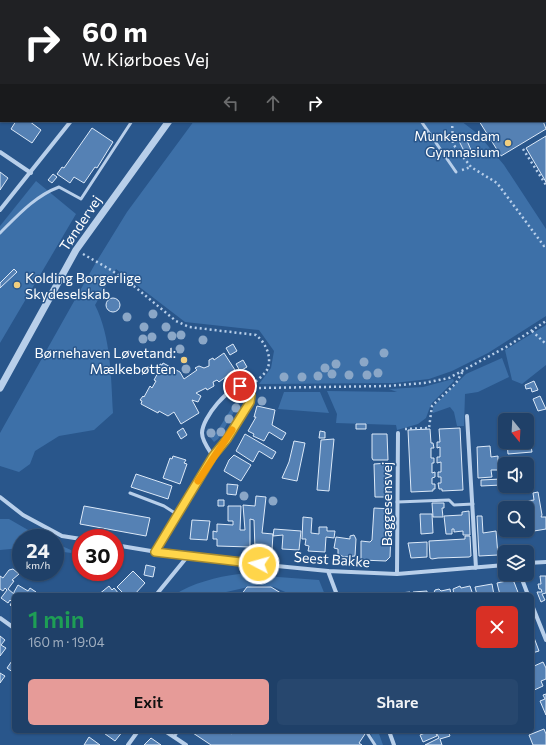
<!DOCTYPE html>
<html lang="en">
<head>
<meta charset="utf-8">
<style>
	:root { --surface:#1f4068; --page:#27476e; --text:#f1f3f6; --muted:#a1afc0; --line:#3c597c; --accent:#e69b98 }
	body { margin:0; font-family:Commissioner,sans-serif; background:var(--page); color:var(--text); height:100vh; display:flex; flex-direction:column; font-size:15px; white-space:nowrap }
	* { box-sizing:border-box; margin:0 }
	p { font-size:13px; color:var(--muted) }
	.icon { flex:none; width:22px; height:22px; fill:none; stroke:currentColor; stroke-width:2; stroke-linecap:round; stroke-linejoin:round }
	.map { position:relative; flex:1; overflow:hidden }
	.side { position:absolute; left:12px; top:593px; width:522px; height:140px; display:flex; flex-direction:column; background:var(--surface); border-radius:6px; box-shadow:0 1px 3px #0004,0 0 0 1px var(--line) }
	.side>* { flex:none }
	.top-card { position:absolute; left:0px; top:0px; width:546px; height:122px; box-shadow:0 1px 3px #0004,0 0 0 1px var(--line); background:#202124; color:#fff; overflow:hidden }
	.needle { width:26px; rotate:162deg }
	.buttons { position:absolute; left:498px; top:413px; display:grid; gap:8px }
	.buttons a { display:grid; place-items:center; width:36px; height:36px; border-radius:6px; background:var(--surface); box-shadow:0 1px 3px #0004,0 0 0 1px var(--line); font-size:20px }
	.speed { position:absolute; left:12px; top:529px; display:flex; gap:8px; font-size:20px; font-weight:700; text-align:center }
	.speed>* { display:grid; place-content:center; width:52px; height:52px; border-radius:50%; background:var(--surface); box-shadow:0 1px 3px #0004,0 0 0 1px var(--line); line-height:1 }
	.speed small { font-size:10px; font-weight:400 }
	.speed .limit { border:6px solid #d22; background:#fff; color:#111 }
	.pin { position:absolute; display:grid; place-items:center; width:34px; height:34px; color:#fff; margin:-17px; border:2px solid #fff; border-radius:50%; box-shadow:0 1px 4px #0007 }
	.me { position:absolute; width:44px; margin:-22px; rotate:276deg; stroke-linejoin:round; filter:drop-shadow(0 0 3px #0008) }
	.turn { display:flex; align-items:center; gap:14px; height:84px; padding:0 16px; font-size:18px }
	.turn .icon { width:52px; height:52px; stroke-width:2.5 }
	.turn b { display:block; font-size:28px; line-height:34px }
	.lanes { display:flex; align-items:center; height:38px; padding:0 16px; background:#0003; justify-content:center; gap:20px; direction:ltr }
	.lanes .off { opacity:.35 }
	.round { display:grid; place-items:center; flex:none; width:42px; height:42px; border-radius:6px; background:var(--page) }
	.summary { display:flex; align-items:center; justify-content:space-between; height:68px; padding:0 16px }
	h1 { font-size:24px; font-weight:600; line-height:30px; color:#1e9e55 }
	.action { display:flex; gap:8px; margin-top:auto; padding:8px 16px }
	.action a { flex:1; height:46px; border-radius:6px; background:var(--accent); color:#111; font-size:16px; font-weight:600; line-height:46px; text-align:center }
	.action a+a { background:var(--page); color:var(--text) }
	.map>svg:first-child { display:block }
</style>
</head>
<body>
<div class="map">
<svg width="546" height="745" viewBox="0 0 546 745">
	<rect width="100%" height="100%" fill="#29568b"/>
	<!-- green -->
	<path fill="#3d70a8" d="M123,0H242L241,1Z
		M194,121H461L478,134L504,165L546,229V316L488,353L452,371L429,379L394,383L259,384L271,368L274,351L259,330L185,322L116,269L95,305C111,337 111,377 113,413L94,430L59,436L35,451L30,464L19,472L0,466V433L95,264L127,212Z
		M36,181L76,214L0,343V226Z
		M546,325V365L522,384L512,380L505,350Z
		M502,358L509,377L478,392L465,394L464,426H457L454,412L450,407L433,413V407L466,374Z
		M453,379L454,381L431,404L426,418L418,424L397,430L396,425L336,423L337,414L327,391L397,392L389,389L423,387Z
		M236,390L244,395L218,439L214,442L206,432L208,428L216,433L238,398L230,392Z
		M284,392H320L329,413L278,409Z
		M0,519H9L42,538H21V548L0,550Z
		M55,543L80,554L55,551Z
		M239,574L319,580L325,595H292L274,587L257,585L213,595H174C193,583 216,577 239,574Z
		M370,731H378L383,745H375Z"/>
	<!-- building -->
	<path fill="#5581b4" stroke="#dce9f8" d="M436,0H451V1H434Z
		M507,0H532L530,1Z
		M16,121H29L41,130L32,143L11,129Z
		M479,121H543L546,129L501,156Z
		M92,128L113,142L97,168L95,167L84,183L74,177L70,183L57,174L62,167L64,168Z
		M464,134L471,150L465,153L457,137Z
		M546,136V182L526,148Z
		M0,172L8,178L0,190Z
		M53,174L57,177L52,183L48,180Z
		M14,269L17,272L0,288V283Z
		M106 305a7 7 0 1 1 14 0a7 7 0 1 1-14 0Z
		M233,344L237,351L230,355L226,348Z
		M224,353L235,370L219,382L217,380L213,382L214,386L207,390L206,388L196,393L201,396L198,402L192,400L199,413L181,424L174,412L168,416L159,411L158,413L141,404L142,401L140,400L143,396L144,397L150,386L152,388L156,381L154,380L160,369L158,368L160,364L162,365L163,363L180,372L184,379L197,370L195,368L199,366L204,368L209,366V360L213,358L214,360Z
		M243,360L247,367L240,371L236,364Z
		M534,381L538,390L532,392L531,388L526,389L525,385Z
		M540,396L546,409L538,411L533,399Z
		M257,406L275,410L272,425L286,433L282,440L269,432L264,441L253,436L254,434L248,431L256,417H254Z
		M527,422L532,452L508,454L507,442H527Z
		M356,424H366V429H356Z
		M183,428L187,435L181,439L177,432Z
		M460,428L463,490L442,491V489H439L438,483H441V477H438V472H441V462L437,463V457H440V447L437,448V442H440L439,429Z
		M430,429L431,443H433L434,448H431V458H434V463H432V473L435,472V477L432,478V484H435V489H433V491L411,492L408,430Z
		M320,431L325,432V438H319Z
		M245,434L276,452L272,459L259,451L253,462L236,451Z
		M372,434H387L388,460H373L372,458Z
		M334,439L329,491L317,490L321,440Z
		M294,441L305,443L297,481L282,478L289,462Z
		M490,446L491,457L498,456V470H491L492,477L478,478L477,447Z
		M234,455L251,465L241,481L224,471L229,460Z
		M173,456L186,460L184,463L187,464L180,484L163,478L170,458L172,459Z
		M388,463L390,497H375L374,464Z
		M527,466L531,477L527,481Z
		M136,474L172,486L168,499L131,487Z
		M501,479V485L481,486V480Z
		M227,484L238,485L236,495L227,494Z
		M538,492L542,515L541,517H546V529L522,533L521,530H527L526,501L534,500L533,493Z
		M256,496L266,497L262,533L273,534L272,550L255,549L254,520L250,519V547L217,546V539H213V531L217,532V524L233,525V521H228V506H241L240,530H245L243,505L255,506Z
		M218,500H224V506H218Z
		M432,503H444V508H442L443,517H433Z
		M84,506L150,518L146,536L80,524Z
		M374,508L392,509L390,557L386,561L361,560V541L370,542L372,540Z
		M469,511L470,535H463V531L454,532V529H452V534H446L444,516L462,515V512Z
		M420,514H432L433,533L421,534Z
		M477,516H482L483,533L496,531L498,555L479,556Z
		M303,517L312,518L311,533L319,534V527H327V531H335L334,538L326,537L325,552L308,551L309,546L305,545L306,539H302Z
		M192,520L210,521L207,540L190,539Z
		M274,529L301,531L299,550L282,549L283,535L273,536Z
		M354,535L356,539L355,556L344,557L338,554V549L334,548L336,537L350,539V536Z
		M465,536H470L471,556L469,557L438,558L432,559L430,558L429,541L465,539Z
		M427,542V557L411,558L408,543Z
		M55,557L58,560L55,565Z
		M146,565L155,567L153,577L144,575Z
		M13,569L19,574L12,580L14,581L8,589L14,594V592L18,585L28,591L30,588L36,592L34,595H14V608L10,605L12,602L10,600L8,603L1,598L7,590L5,588L3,591L0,589V576L3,578L9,570Z
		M133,571L145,583L134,595H125L117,587Z
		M540,576H546V593L542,594L545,600L541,602L537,592H542L541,589H539L538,584H541Z
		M511,580L514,582L519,595H500L497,583Z
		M492,584L494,595H477L475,587Z
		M109,586L112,590L114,588L120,595H98Z
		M460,586L461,588L470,586L473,595H454L453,589Z
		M247,587H271L284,595H241Z
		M439,589L441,591L450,589L451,595H433L435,590Z
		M427,591V595H413V592Z
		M410,592V595H391L390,594Z
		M533,635L539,651L532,653V636Z
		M0,636L5,640L1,645L6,648L0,656Z
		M14,658V673L7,668Z
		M543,662L546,668V679L541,681L543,686L532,691V667Z
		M0,673L5,676L0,683Z
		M546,694V715L540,701L545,699L543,695Z
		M544,729L546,734V745H533L529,735Z
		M101,731H123L115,741Z
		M190,731H228L232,734L235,731H361L365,734L359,743L362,745H211Z
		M430,731H435L437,736L423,742L420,735Z
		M448,731L450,736L440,739L442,745H425L439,738L436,732Z
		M89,737L100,745H84Z
		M151,738L161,745H144Z"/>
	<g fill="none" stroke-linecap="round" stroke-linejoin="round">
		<!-- path -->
		<path stroke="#b8cfea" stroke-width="2.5" stroke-dasharray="2 3" stroke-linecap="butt" d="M382,0L383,1
			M503,0L504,1
			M545,31H546
			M0,40L1,41
			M545,71H546
			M452,121L453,144L471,167L497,183L544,246L546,245
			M523,149L546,185
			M462,170L471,167
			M83,254L111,270L135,287L176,321L189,327L256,335C265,342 273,357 267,370C264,375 257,380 253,384
			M532,331L546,344
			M254,388L388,386L424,383L449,378L508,346L546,321
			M405,429L429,428L432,406L456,383L463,371"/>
		<!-- service -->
		<path stroke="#b8cfea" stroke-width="3" d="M346,0V1
			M371,0L373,1
			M173,1V0
			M219,1L220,0
			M545,50L546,49
			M421,121L456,172
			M0,233C18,215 35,196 59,187L81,199L132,121
			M130,493L164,506L178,515
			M397,502L449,500L454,505L473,504
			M366,731L375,745
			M174,737L178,731"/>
		<!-- minor -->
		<path stroke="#b8cfea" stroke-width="4" d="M72,0V1
			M463,0V1
			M478,1L480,0
			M545,8H546
			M0,152L31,173
			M0,210L71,121
			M467,416L476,568
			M0,497L23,515L62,536L81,539
			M115,545L187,557L328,571L397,574L505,565
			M155,552L213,456L227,439L250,402C251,395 250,390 244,386C229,385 202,418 202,433C202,441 209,450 213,456
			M527,563L546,562
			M328,571L337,595
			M397,574L398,433
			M520,574L528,595
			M156,595L187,557
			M532,605L546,640
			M0,618L14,628
			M165,731L186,745
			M389,731L394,745
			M128,745L138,731"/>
		<!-- tertiary -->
		<path stroke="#b8cfea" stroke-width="7" d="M271,1V0
			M0,388L76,250L169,121"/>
	</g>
	<!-- trees -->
	<g fill="#8ba7c7">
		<circle cx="153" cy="314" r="4.5"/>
		<circle cx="127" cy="317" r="4.5"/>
		<circle cx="144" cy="327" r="4.5"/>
		<circle cx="166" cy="327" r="4.5"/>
		<circle cx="181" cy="335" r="4.5"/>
		<circle cx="172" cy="336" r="4.5"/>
		<circle cx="152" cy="337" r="4.5"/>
		<circle cx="143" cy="339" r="4.5"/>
		<circle cx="203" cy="340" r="4.5"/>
		<circle cx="180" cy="349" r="4.5"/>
		<circle cx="384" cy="353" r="4.5"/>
		<circle cx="364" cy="362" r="4.5"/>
		<circle cx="336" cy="364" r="4.5"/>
		<circle cx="325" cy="368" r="4.5"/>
		<circle cx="186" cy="369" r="4.5"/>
		<circle cx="378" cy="373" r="4.5"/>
		<circle cx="332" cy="374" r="4.5"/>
		<circle cx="349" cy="375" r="4.5"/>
		<circle cx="367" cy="375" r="4.5"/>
		<circle cx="318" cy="376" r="4.5"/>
		<circle cx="284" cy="377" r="4.5"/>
		<circle cx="302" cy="377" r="4.5"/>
		<circle cx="237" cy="392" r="4.5"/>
		<circle cx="262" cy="401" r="4.5"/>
		<circle cx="236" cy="408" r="4.5"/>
		<circle cx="229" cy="419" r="4.5"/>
		<circle cx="221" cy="432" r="4.5"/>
		<circle cx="211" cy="433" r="4.5"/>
		<circle cx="244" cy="496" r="4.5"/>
		<circle cx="273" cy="501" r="4.5"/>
	</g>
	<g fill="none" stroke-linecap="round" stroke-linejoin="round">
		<!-- route casing -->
		<g stroke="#a68a30" stroke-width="10">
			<path id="route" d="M240,386L248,388L251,395L250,402L227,439L213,456L155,552L259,564"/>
		</g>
		<!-- route -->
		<use href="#route" stroke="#ffd54a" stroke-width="7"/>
		<!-- slow -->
		<path stroke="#f59e0b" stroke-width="7" d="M198,481L232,430"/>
	</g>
	<!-- markers -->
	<g fill="#f1ce7e" stroke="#29568b" stroke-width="1.5">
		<circle cx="508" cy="143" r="4"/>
		<circle cx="17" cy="285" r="4"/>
		<circle cx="184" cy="360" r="4"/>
	</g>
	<g text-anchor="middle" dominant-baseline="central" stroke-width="3" stroke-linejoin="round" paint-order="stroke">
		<!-- poi labels -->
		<g font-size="14" fill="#fff" stroke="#29568b" text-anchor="end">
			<text x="500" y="135">Munkensdam<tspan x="500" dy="16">Gymnasium</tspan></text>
			<text x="25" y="277" text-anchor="start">Kolding Borgerlige<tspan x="25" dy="16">Skydeselskab</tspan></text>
			<text x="176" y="352">Børnehaven Løvetand:<tspan x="176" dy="16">Mælkebøtten</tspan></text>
		</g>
		<!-- street labels -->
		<g font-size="14" fill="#fff" stroke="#29568b">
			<text transform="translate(80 223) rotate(-56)">Tøndervej</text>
			<text transform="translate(386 504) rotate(-90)">Baggesensvej</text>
			<text transform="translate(332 559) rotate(4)">Seest Bakke</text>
		</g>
	</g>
</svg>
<div class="buttons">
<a><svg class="needle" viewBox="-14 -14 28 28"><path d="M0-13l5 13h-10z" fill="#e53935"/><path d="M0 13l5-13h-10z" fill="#a1afc0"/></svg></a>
<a><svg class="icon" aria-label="sound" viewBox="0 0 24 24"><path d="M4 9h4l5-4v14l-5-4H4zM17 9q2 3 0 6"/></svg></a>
<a><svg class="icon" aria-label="search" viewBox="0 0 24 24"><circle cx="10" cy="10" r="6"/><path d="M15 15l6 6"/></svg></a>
<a><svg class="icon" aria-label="layers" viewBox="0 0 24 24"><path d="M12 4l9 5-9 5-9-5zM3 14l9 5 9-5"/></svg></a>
</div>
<div class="speed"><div>24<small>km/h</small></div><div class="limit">30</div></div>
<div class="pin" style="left:240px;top:386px;background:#d93025"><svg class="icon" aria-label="arrive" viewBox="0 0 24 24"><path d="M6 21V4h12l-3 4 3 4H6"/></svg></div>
<svg class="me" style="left:259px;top:564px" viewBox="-20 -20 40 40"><circle r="17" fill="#ffd54a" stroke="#fff" stroke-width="3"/><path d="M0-11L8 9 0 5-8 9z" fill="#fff"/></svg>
<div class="top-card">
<div class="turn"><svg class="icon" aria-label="right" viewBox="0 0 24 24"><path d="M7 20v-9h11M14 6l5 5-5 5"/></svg><div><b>60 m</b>W. Kiørboes Vej</div></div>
<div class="lanes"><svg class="icon off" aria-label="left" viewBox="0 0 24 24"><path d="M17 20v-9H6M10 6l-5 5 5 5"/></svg><svg class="icon off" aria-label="ahead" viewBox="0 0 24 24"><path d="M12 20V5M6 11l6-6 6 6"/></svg><svg class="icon" aria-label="right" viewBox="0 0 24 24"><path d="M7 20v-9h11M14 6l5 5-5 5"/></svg></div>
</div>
<section class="side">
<div class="summary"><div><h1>1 min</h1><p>160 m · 19:04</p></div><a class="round" style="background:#d93025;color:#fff"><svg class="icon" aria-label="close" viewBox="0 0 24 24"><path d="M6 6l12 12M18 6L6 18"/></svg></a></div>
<div class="action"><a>Exit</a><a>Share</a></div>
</section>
</div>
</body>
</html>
